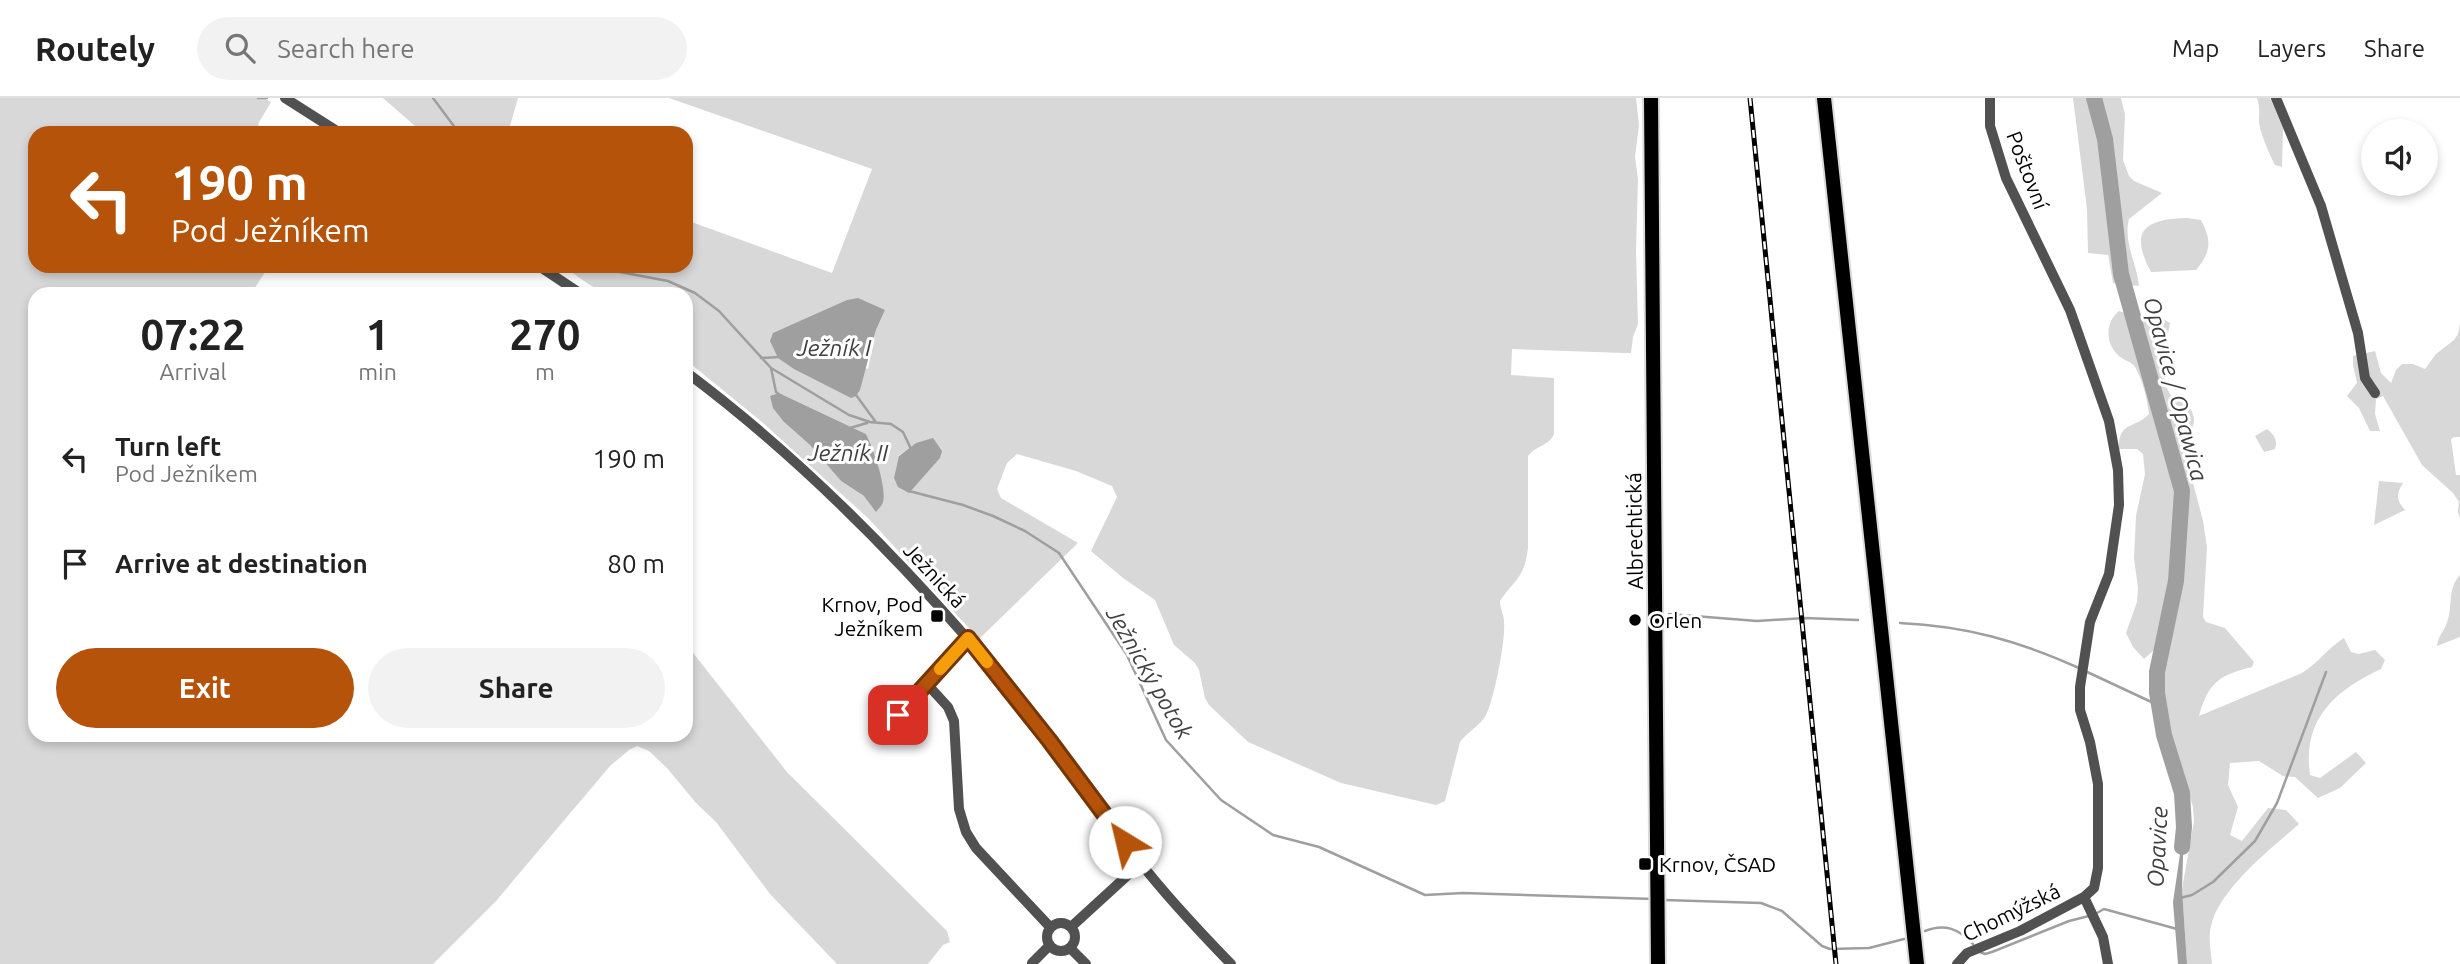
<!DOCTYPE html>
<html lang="en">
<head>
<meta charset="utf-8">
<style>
	:root { --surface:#fff; --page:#f2f2f2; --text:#222; --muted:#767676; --line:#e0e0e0; --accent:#b45309 }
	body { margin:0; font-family:Ubuntu,sans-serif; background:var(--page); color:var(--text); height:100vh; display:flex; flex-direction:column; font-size:26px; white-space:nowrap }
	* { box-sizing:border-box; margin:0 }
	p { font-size:23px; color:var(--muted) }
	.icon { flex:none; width:38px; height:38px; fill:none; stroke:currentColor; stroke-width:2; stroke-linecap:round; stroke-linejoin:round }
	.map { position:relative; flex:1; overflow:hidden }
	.drawer { position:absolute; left:28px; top:189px; width:665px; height:455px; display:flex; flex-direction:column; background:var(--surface); border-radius:21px; box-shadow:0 4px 10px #0003 }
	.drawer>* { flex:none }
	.banner { position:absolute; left:28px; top:28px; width:665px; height:147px; border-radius:21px; box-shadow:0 4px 10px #0003; background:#b45309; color:#fff; overflow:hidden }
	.fabs { position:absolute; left:2361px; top:21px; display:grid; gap:14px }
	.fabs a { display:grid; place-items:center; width:77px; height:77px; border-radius:50%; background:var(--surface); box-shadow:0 4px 10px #0003; font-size:35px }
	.pin { position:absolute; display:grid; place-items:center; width:60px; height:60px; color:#fff; margin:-30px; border-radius:14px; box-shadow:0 4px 10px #0006 }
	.me { position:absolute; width:77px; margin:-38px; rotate:324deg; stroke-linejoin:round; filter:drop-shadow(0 0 5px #0008) }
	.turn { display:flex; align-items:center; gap:24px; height:147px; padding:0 28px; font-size:32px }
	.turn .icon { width:91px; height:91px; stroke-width:2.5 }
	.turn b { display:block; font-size:49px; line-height:60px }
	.eta { display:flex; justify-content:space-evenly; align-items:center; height:119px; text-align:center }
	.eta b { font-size:42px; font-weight:700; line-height:49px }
	.button { display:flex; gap:14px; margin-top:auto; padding:14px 28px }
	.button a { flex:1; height:80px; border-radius:42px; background:var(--accent); color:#fff; font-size:28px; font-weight:700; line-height:80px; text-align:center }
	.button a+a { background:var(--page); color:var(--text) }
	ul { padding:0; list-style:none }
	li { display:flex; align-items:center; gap:21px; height:105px; padding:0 28px }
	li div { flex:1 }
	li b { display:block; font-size:26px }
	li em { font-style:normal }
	header { display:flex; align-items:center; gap:42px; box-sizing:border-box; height:98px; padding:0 35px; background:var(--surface); border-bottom:2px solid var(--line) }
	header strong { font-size:33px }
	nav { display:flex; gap:38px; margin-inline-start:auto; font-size:24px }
	.search { width:490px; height:63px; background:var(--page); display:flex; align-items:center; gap:18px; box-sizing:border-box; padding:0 24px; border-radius:38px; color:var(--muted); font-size:26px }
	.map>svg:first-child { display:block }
</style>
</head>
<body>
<header>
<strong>Routely</strong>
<div class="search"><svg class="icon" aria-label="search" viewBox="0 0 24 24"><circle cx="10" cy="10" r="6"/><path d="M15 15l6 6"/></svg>Search here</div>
<nav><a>Map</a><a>Layers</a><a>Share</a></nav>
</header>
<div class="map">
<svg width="2460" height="866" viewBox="0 0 2460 866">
	<rect width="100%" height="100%" fill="#fff"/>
	<!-- green -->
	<path fill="#d8d8d8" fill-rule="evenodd" d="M0,0H264L271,4L258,26L262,35H35V168H269L251,196H35V637H686V546L787,674L947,833L950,844L943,847L928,866H837L770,796L716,724L696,705L667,670L649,653L637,648L629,652L610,668L496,803L433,866H0Z
		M383,0H518L508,35H423Z
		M669,0H1636L1639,27L1635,59L1638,81L1636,153L1638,226L1633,239L1631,255H1624L1512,251L1511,277L1554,280V336C1549,348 1535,348 1528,358V450C1524,481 1516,480 1500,503C1500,511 1504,517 1504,524C1506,541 1494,602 1486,617C1481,627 1467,634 1460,644L1445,703L1436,707L1341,685L1248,644L1209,607L1205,600L1199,572L1195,565L1174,547L1155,502L1123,480L1091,453L1117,399L1112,388L1076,373L1017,356L1007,365L997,391L1001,400L1078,445L979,541L869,421L762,324L686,262V196H653L641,190C613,209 586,184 563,168H686V122L832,175L872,71ZM885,212L876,232L868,271L774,235L814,218ZM779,295L866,336L878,366L864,398L841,383L810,347L784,324ZM917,345L940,360L898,358Z
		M2073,0H2121L2125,17L2123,62L2129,78L2134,83L2162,95L2129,121C2123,144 2137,166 2139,188L2113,185L2108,157L2088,155L2087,111Z
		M2257,0H2270L2283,30L2282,69L2275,67C2270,57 2259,33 2259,23C2259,14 2260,9 2257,0Z
		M2187,120L2201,122C2212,143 2211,154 2196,172L2151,174C2129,133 2144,121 2187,120Z
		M2119,213L2145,221L2160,219L2170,225L2167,241L2161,252V266L2167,290L2173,302L2186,304C2204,328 2186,330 2185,354L2203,423L2207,449L2203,519L2206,524L2225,530L2254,564L2252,569C2219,577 2208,585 2199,618L2302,575C2318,565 2328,550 2344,540L2351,554L2359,556L2375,552L2385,562L2381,571C2334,593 2302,622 2310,677L2320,680L2356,654L2366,665L2340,690L2318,700L2295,679L2283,678L2259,663L2230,665L2228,687L2238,709L2230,737L2242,743L2268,710L2286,712L2299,726C2271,751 2220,790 2211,828C2208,840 2211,854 2212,866H2187L2182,791L2194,723L2193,709L2173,644L2160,632L2153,590L2154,552L2144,561L2133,549L2126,535L2137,504L2138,490L2134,460L2136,418L2145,376L2143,356L2137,351H2119C2118,323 2135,331 2149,316C2147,300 2143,283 2135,269C2131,263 2127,264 2122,260C2105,249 2104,225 2119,213Z
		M2460,225V339H2454L2451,341L2456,377H2460V420L2458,414L2459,404L2453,395L2422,367L2383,298L2376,301L2375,316L2380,333H2370L2359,310L2347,298L2357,285L2353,267V258L2375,253L2381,275L2391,285L2396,272L2402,266H2413L2425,271L2436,256L2454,242L2458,236Z
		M2267,331C2274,337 2278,341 2275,351L2264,354L2255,338Z
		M2379,383L2403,385C2396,396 2396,402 2405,412L2374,427Z
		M2460,477V539L2437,548C2438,538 2443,535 2446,527C2454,510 2446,492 2460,477Z"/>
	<!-- water -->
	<path fill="#9f9f9f" d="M858,200L885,212L876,232L860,292L856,298L851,300L794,271L778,260L770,243L773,235L847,202Z
		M779,295L866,336C873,350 887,389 883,404C882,408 878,411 876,414L864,398L841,383L810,347L784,324L773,310L770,298Z
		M933,340L942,353L940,360L909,395L898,389L894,380L899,358L916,345Z
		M2184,729L2182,791L2187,866H2178L2173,804Z"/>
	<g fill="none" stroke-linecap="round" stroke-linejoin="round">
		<!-- stream -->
		<path stroke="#9f9f9f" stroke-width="2.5" d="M258,0H267
			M433,0L459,35
			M588,168L668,183L695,195L719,213L771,270L849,317L870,324L891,326L903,334L911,351L910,354
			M761,260L779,259
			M771,270L776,294L780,297
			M856,297L875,323
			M850,330L867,325
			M909,393L963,407L993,418L1025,433L1059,455L1127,557L1166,642L1221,702L1273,737L1319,749L1425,797L1463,795L1654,801
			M1669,516L1757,523L1805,520L1858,522
			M1900,525C1966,528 2019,543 2079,570
			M2085,573L2160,608
			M2180,800L2192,797L2213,784L2255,743L2277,705L2326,574
			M1664,802L1761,805L1782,813L1822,848L1830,851L1869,850L1904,841
			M2097,815L2104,811L2177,831
			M1925,833C1945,825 1959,831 1973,846
			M1980,854L1985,856L1992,854L2069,823L2089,818"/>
		<!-- river -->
		<path stroke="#9f9f9f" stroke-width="16" d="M2094,0L2105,41L2121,176L2182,393L2176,483L2157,574V595L2164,637L2182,695L2184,729L2182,749"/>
		<!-- major casing -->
		<g stroke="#dbdbdb" stroke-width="18">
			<path id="major" d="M1651,0L1658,866
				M1824,0L1917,866"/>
		</g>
		<!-- minor -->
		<path stroke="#515151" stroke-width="10" d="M285,0L340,35
			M2276,0L2321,108L2358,235L2365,280L2375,295
			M539,168L581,196
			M686,274C789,351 882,443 967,540C1029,610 1082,689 1139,763C1167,799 1199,833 1231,866
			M927,586L948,609L954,623L959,711L966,734L976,750L1050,829
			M884,633L968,540
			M2084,799L2103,839L2108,866
			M1047 839a14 14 0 1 1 28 0a14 14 0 1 1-28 0Z
			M1071,829L1141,765
			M1070,850L1086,866
			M1032,865L1049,848
			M1957,866L1967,855L2020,833L2084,799L2094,790L2098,770V686L2090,644L2080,612V589L2090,524L2109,476L2119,407L2118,372L2109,323L2070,212L2006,80L1990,28V0"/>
		<!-- major -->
		<use href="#major" stroke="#000" stroke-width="14"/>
		<!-- rail casing -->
		<g stroke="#000" stroke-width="5">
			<path id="rail" d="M1750,0L1836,866"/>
		</g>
		<!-- rail -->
		<use href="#rail" stroke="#fff" stroke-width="2.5" stroke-dasharray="8" stroke-linecap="butt"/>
	</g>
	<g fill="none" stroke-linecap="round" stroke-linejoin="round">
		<!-- route casing -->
		<g stroke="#753606" stroke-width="18">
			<path id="route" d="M898,617L968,540L1049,642L1125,744"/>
		</g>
		<!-- route -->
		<use href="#route" stroke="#b45309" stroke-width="12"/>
		<!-- slow -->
		<path stroke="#f59e0b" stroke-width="12" d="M940,571L968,540L987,564"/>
	</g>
	<!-- markers -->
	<g fill="#000" stroke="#fff" stroke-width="2.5">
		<rect x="930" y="511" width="14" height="14" rx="3.5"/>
		<circle cx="1635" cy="522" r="7"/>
		<rect x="1638" y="759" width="14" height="14" rx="3.5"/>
	</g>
	<g text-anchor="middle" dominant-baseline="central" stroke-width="6" stroke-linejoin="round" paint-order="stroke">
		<!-- street labels -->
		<g font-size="21" fill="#000" stroke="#fff">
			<text transform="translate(2028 72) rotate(69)">Poštovní</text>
			<text transform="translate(1634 433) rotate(-91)">Albrechtická</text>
			<text transform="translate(935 477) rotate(47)">Ježnická</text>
			<text transform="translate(2011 814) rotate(-26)">Chomýžská</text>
		</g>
		<!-- poi labels -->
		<g font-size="21" fill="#000" stroke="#fff" text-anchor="start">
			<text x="923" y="506" text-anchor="end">Krnov, Pod<tspan x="923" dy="24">Ježníkem</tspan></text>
			<text x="1649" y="522">Orlen</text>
			<text x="1659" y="766">Krnov, ČSAD</text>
		</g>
		<!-- water labels -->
		<g font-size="23" font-style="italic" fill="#404040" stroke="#fff">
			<text x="834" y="249">Ježník I</text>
			<text transform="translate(2176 291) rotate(75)">Opavice / Opawica</text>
			<text x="848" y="354">Ježník II</text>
			<text transform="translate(1150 575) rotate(60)">Ježnický potok</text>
			<text transform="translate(2157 749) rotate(-87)">Opavice</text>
		</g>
	</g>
</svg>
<div class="fabs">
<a><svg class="icon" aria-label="sound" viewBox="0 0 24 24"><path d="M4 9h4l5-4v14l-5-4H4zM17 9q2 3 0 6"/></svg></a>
</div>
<div class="pin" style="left:898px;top:617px;background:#d93025"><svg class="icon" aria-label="arrive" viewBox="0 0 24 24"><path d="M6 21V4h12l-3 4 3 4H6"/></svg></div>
<svg class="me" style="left:1125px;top:744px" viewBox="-20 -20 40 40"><circle r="19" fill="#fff"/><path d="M0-13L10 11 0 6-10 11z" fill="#b45309"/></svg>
<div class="banner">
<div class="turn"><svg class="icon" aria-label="left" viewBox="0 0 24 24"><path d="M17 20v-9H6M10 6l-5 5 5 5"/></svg><div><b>190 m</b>Pod Ježníkem</div></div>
</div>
<section class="drawer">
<div class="eta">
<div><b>07:22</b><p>Arrival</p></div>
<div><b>1</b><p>min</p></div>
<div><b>270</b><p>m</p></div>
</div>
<ul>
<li><svg class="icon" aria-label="left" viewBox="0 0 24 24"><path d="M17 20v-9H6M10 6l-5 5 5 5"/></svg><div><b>Turn left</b><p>Pod Ježníkem</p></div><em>190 m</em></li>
<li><svg class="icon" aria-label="arrive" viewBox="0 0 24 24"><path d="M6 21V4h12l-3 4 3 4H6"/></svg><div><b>Arrive at destination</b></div><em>80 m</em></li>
</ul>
<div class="button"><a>Exit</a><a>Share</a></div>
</section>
</div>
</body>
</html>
